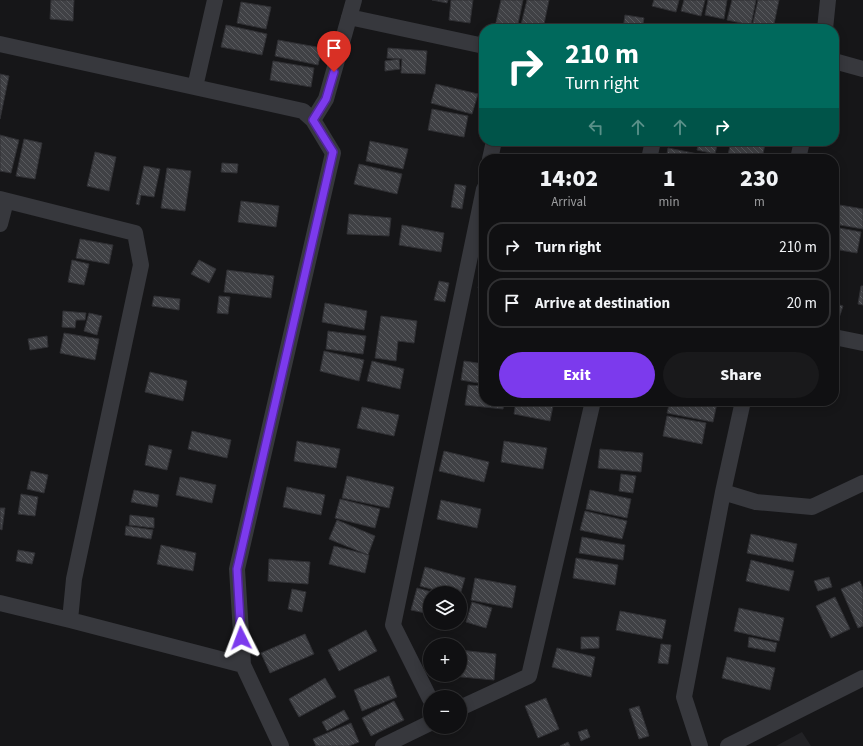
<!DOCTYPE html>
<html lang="en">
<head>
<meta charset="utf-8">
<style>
	:root { --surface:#101012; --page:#19191b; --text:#f1f3f6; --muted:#9c9d9f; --line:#303032; --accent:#7c3aed }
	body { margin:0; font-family:"Source Sans 3",sans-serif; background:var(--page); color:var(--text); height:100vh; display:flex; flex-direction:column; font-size:15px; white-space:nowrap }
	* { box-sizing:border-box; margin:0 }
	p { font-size:13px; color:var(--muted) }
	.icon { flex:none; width:22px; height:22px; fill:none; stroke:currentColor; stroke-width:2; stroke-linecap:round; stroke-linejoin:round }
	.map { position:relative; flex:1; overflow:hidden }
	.sheet { position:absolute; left:479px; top:154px; width:360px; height:252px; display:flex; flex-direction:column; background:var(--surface); border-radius:16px; box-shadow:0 2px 10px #0003,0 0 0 1px var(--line) }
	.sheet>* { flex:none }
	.hud { position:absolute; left:479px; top:24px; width:360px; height:122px; border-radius:16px; box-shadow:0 2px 10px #0003,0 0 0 1px var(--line); background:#00695c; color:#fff; overflow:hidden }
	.controls { position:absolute; left:423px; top:586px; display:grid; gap:8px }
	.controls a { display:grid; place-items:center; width:44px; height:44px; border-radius:50%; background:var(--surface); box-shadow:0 2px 10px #0003,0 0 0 1px var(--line); font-size:20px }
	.pin { position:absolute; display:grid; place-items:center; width:34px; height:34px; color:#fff; margin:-41px -17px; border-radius:50% 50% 50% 0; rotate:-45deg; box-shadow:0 0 4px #0007 }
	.pin .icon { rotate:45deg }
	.me { position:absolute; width:44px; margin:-22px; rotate:357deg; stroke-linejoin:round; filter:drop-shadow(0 0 3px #0008) }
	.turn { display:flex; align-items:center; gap:14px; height:84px; padding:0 20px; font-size:18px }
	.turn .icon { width:52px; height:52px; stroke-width:2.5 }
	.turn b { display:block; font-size:28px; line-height:34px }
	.lanes { display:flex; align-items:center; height:38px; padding:0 20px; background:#0003; justify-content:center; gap:20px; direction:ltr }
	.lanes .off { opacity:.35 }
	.eta { display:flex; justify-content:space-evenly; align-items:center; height:68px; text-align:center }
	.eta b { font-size:24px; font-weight:800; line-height:28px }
	.button { display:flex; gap:8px; margin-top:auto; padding:8px 20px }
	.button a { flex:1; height:46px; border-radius:24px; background:var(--accent); color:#fff; font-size:16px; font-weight:800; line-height:46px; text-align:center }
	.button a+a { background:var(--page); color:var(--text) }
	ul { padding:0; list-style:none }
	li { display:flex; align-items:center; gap:12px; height:50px; margin:0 8px 6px; padding:0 12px; border:2px solid var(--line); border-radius:16px }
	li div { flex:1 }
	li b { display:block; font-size:15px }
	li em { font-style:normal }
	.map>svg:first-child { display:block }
</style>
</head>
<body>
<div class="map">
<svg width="863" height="746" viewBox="0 0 863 746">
	<defs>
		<pattern id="building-back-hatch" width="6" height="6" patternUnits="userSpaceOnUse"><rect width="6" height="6" fill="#404145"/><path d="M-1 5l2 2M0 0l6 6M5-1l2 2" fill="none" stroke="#595a5e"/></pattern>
	</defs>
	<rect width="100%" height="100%" fill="#161618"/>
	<!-- built -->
	<path fill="#222225" d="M802,732L811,746H776Z"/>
	<!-- building -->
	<path fill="url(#building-back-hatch)" stroke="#303034" d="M51,0H74L73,21L50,19Z
		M432,0H448L447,3Z
		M451,0H473L470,23L449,20Z
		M501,0H523L517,29H502L495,27Z
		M527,0H549L543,29H520Z
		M654,0H679L676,12L652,6Z
		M684,0H705L701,16L681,11Z
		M708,0H727L724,19L705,15Z
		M732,0H756L751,25L727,20Z
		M758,0H779L773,29H761L752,27Z
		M241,2L271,7L266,29L237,23Z
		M625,15L644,18L642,29H623Z
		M226,25L267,34L262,55L221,47Z
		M278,40L322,48L318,65L275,56Z
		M388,48L427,51L425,74L401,73L402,59L387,58Z
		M399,59L400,69L385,71V61Z
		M273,61L314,68L311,87L270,80Z
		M0,74L9,76L0,119Z
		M436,84L478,94L472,114L431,103Z
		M432,109L468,116L464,137L428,130Z
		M0,135L19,140L11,173L0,171Z
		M24,139L42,143L35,179L16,176Z
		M370,141L408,149L403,169L366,161Z
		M699,141H718L715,154L697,150Z
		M731,141H751L765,144L762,159H743L728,155Z
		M668,148L713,157L712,159H666Z
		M95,152L116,157L109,191L87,186Z
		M621,155L631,156V159H621Z
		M222,163L238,164L237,173L221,172Z
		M359,164L402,174L397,194L354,184Z
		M144,166L160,169L154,197L141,195L139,205L136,204Z
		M167,168L191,171L185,211L161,208Z
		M455,184L466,186L462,209L451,207Z
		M241,201L279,206L276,227L238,222Z
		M834,204L863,209V229L834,224Z
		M349,214L391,218L389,236L347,234Z
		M402,225L444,233L441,252L399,245Z
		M834,227L861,232L857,253L834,249Z
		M80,239L113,245L109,264L76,258Z
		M72,260L89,264L84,285L68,282Z
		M199,260L216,269L209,283L191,274Z
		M484,265V290L478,288Z
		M227,270L274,276L271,298L224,292Z
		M439,281L449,283L445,302L434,300Z
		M861,286H863V305L858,304Z
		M154,296L180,299L179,310L152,306Z
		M219,296L230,297L228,314L217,313Z
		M325,303L367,311L364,330L322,322Z
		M834,303L843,306L837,324L834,323Z
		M63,311L86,313L85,320H76L75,328L62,327Z
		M89,313L102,316L97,335L84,331Z
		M381,316L417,321L414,343L398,341L396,361L375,358Z
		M328,331L366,336L363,354L326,349Z
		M64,333L99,339L95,360L60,353Z
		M47,336L48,347L30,350L28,339Z
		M324,351L364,360L359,381L320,371Z
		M372,361L404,369L400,389L367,381Z
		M464,361L484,364V384L461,380Z
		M150,372L187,381L183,401L145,392Z
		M468,385L484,386V401H504L503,409L465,405Z
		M516,401H554L550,421L514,414Z
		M670,401H708L717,403L713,422L667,413Z
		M362,407L399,415L394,436L357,428Z
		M667,416L706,423L702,444L663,436Z
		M192,431L231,440L227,458L188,449Z
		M297,441L340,449L336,468L294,461Z
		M504,441L547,448L543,469L501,462Z
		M149,445L172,450L167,470L145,465Z
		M600,449L643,453L641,472L598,468Z
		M444,451L489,462L484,482L439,471Z
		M31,471L48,475L44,493L27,489Z
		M621,474L636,476L633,493L619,491Z
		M347,476L394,487L389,508L342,498Z
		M180,477L216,485L212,503L176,495Z
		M287,487L325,495L321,515L283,507Z
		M134,490L159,495L157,507L131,502Z
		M590,490L631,499L627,518L586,509Z
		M21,494L38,497L35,516L18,514Z
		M340,499L380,509L375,528L335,518Z
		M441,500L481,509L477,528L437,519Z
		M0,508H5L2,530L0,529Z
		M585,511L627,521L622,539L580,530Z
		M130,515L154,518V528L129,525Z
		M337,520L375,536L368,555L329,539Z
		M126,526L153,530L151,539L125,535Z
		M751,534L797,544L793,562L747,553Z
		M582,537L625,545L623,560L579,553Z
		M161,545L196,553L193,571L157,564Z
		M334,546L369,555L365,573L329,564Z
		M18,550L35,553L32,564L16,561Z
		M576,558L618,565L615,585L573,578Z
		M269,559L310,562L308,584L268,581Z
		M751,560L794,571L789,591L746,581Z
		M425,567L465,578L460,595V593H446L420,586Z
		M829,577L832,587L818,591L814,581Z
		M475,578L516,586L512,608L471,600Z
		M860,581L863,589V626L858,628L841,589Z
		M417,588L435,593H430V614L411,610Z
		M292,589L306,592L302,612L288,609Z
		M835,597L850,629L831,638L816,606Z
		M472,602L492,608L486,628L466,622Z
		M739,608L784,618L779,641L734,631Z
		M620,611L666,620L662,639L616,630Z
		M366,630L377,651L339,671L328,650Z
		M305,634L314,654L270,673L261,653Z
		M581,637H599V648L581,649Z
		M749,637L777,643L775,652L748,647Z
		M661,644L671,645L668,664L658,663Z
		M557,648L595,657L591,677L552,667Z
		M460,650L496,654L494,680L451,676V675H460Z
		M727,657L775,668L770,690L722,678Z
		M389,676L397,697L362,711L354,690Z
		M325,678L336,697L299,717L289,699Z
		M546,698L559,729L538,738L525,706Z
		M394,701L404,720L371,736L362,718Z
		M639,706L649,736L639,739L629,709Z
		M344,710L349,719L327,731L322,722Z
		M351,723L359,742L349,746H316L313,739Z
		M587,729L590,737L581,741L578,732Z
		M568,742L570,746H560Z"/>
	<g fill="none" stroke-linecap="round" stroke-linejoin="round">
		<!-- minor -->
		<path stroke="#37383d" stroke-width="16" d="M349,17L484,46
			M825,29L828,0
			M0,44L303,111L313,120L333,153L237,569L243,665L281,746
			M834,61L863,69
			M195,87L215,0
			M313,120L326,99L354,0
			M490,159L494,141
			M649,159L653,141
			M798,159L802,141
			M0,199L135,233L141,265L74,579L70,620
			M0,224L6,201
			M834,337L863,343
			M723,492L756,502L812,507L863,483
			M0,603L70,620L243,665
			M430,699L393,625L484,189
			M460,708L529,676L593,401
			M383,746L430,723
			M700,746L684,697L723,492L743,401
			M728,746L863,678"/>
	</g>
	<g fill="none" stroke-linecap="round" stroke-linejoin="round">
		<!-- route casing -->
		<g stroke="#51269a" stroke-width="10">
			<path id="route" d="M241,638L237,569L333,152L313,120L326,99L334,72"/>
		</g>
		<!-- route -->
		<use href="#route" stroke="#7c3aed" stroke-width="7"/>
	</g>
</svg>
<div class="controls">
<a><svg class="icon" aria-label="layers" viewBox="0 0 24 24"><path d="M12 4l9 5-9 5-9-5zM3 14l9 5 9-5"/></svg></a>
<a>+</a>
<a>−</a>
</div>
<div class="pin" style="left:334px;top:72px;background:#d93025"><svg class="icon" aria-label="arrive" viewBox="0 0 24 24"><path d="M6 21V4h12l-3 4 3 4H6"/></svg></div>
<svg class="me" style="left:241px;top:638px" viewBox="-20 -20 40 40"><path d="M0-17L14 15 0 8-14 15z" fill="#7c3aed" stroke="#fff" stroke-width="4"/></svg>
<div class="hud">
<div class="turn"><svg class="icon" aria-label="right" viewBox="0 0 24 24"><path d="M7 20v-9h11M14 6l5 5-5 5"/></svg><div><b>210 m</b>Turn right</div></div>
<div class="lanes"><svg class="icon off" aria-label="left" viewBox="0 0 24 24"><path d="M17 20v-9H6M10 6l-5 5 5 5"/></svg><svg class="icon off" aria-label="ahead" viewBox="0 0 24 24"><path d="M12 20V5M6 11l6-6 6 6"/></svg><svg class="icon off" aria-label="ahead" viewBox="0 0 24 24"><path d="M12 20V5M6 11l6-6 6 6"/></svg><svg class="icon" aria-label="right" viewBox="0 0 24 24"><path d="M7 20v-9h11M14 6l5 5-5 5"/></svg></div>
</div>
<section class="sheet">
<div class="eta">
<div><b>14:02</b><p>Arrival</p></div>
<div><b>1</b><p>min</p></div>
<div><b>230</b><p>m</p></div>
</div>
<ul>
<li><svg class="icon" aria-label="right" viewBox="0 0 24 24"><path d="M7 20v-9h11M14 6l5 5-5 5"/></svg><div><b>Turn right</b></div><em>210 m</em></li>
<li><svg class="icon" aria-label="arrive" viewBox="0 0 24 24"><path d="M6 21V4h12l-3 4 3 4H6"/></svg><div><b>Arrive at destination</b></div><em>20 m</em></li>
</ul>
<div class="button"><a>Exit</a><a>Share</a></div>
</section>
</div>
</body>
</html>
